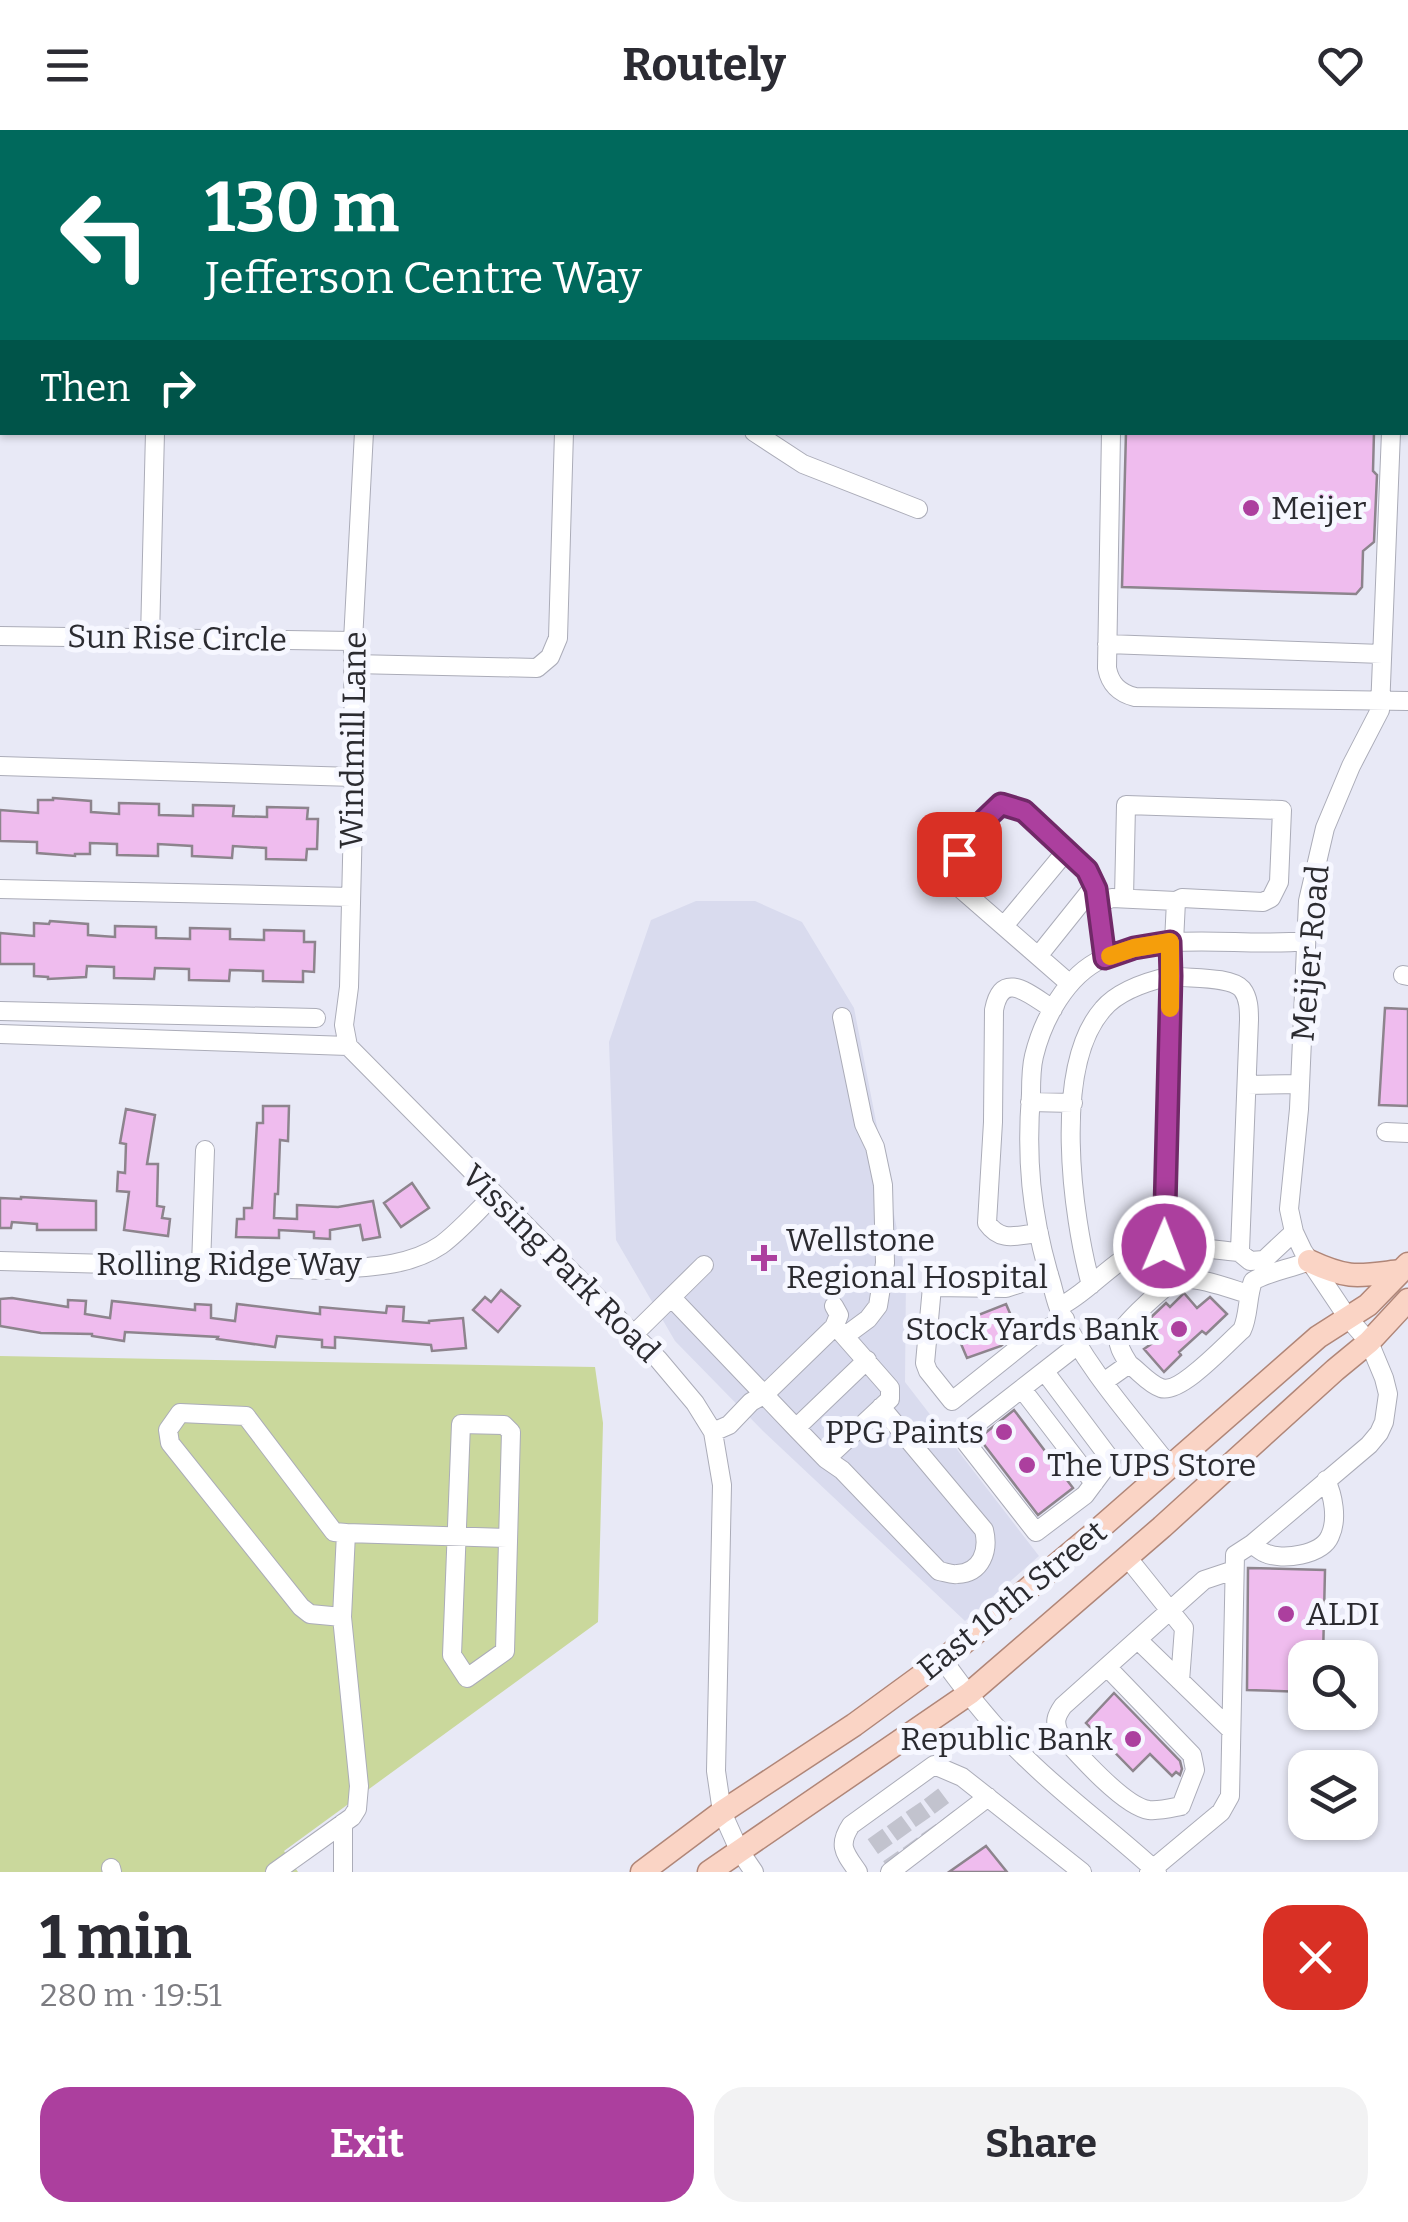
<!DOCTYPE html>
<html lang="en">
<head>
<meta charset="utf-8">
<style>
	:root { --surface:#fff; --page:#f2f2f3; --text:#2b2b33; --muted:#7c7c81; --accent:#ac3f9e }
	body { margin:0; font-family:Bitter,serif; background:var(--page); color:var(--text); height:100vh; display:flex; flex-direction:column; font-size:38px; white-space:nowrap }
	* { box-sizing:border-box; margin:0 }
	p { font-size:32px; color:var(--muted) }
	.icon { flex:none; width:55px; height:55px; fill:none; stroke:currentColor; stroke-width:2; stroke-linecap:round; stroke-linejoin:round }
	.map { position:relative; height:1742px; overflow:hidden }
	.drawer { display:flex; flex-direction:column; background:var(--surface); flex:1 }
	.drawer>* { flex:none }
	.hud { position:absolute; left:0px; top:0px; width:1410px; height:305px; box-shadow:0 2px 8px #0004; background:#00695c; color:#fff; overflow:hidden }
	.fabs { position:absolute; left:1288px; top:1510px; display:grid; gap:20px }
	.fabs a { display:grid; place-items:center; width:90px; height:90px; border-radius:20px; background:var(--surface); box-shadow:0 2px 8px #0004; font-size:50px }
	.pin { position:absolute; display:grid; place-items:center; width:85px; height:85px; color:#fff; margin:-42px; border-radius:20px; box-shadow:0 5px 15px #0006 }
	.me { position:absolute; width:110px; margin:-55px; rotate:1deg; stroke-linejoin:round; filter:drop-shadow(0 0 8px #0008) }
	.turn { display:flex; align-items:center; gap:35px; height:210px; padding:0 40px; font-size:45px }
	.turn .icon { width:130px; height:130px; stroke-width:2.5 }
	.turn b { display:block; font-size:70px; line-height:85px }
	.then { display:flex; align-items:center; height:95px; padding:0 40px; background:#0003; gap:20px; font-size:38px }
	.round { display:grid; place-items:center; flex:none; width:105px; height:105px; border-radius:30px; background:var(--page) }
	.headline { display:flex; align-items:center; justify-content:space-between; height:170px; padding:0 40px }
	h1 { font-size:60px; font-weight:700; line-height:75px }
	.action { display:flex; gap:20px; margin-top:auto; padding:20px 40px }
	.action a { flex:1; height:115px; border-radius:30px; background:var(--accent); color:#fff; font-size:40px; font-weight:700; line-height:115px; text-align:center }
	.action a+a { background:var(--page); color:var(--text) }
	header { display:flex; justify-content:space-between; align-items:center; height:130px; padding:0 40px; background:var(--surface); font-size:45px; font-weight:700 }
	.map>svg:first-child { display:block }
</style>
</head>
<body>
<header><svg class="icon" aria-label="menu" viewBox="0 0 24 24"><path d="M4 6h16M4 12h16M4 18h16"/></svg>Routely<svg class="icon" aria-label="heart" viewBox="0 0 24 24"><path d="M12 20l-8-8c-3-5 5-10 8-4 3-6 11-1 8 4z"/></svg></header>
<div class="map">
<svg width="1408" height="1742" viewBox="0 0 1408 1742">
	<rect width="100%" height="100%" fill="#e8e9f6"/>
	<!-- built -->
	<path fill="#d9dbee" d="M696,771H755L802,792L854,878L906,1146L905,1252L1039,1426L965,1491L763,1301L675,1211L616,1110L609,912L651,790Z"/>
	<!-- green -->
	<path fill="#cad89c" d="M0,1226L595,1237L603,1293L598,1492L284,1721L298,1742H0Z"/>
	<!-- building -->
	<path fill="#efbcee" stroke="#8d848d" stroke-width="2.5" d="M1126,302H1374L1373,341L1377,345L1374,412L1363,421L1362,457L1356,464L1122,457Z
		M53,668L91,671V682L119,684V673L159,674V685L193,686V675L234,676L233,686L267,687V677L308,678L307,689H318L317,719H307L306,730L266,729V718L233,716L232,728L192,726V716L158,714V726L117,725V714L90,713V724H75V726L37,723V712L0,711V680L38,683V670H53Z
		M50,791L88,794V805L115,807V796L156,797V808L190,809V798L230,799V809L264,810V800L304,801V812H315L314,842L303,841V852L263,851V841L230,840L229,851L189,850V839L155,838L154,849L114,848V837L87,836L86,847L48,849V847L34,846V834H0V803L34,806V793L49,794Z
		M1385,878L1408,879V976L1379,975Z
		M263,976H289L288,1011L280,1010L278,1064H275L274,1088L297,1089V1075L338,1077L373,1071L380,1107L363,1110L360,1095L330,1100V1109L314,1108V1102L279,1100V1108L236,1107L237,1089H244V1078H252L257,993H263Z
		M126,979L155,985L147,1034H158L157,1076L164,1077L162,1088L170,1089L168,1106L124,1100L129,1062L117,1061L118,1042L125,1043L126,1014L120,1013Z
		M412,1053L429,1078L401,1097L384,1073Z
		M21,1067L96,1071V1100H37V1094L12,1092L11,1098H0V1068L21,1069Z
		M501,1160L520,1176L498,1202L473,1180L485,1167L491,1172Z
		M1184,1163L1197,1178L1210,1167L1227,1184L1206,1204L1202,1201L1179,1222L1181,1225L1164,1242L1144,1219L1154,1212L1144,1202L1148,1197L1145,1193L1166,1173L1170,1177Z
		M12,1168L68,1177V1170L86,1171L85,1184L110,1188L112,1171L195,1180V1174L211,1175V1188L235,1191L237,1174L320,1184V1177L386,1183L387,1176L404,1177L403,1191L429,1193V1191L463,1188L466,1218L432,1221L431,1215L335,1207V1218L322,1217V1210L277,1206L275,1217L217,1209L218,1207L125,1202L124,1211L92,1206V1204L41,1203L0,1196V1169Z
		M1006,1174L1018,1202L1001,1216L967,1228L953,1195Z
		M1014,1280L1073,1358L1038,1385L979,1308Z
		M1248,1438L1325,1440L1323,1528H1305V1562L1247,1560Z
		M1114,1563L1180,1631L1182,1639L1180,1645L1176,1642L1172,1646L1150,1624L1133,1641L1086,1593Z
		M986,1716L1007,1742H949Z"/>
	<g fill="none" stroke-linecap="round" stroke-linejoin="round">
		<!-- minor-tunnel -->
		<path stroke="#c2c3ce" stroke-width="18" stroke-dasharray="18 9" stroke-linecap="butt" d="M931,1664L950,1689
			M913,1677L931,1703
			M894,1691L913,1717
			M875,1704L894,1731"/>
		<!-- minor casing -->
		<g stroke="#abacb8" stroke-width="20">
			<path id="minor" d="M160,2L161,0
				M365,2V0
				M570,2V0
				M745,2L746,0
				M882,2V0
				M1360,2V0
				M0,43H2
				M0,246L2,247
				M754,302L803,334L918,379
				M1111,302L1107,538C1110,554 1119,563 1135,567L1408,571
				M0,506L353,511
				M150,508L155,302
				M1107,514L1382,524
				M353,534L537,538L550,527L558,508L564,302
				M0,636L354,647
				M1067,720L1024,681L1001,674L976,698L951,738L954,748L961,759L1070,854
				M0,759L351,767
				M1124,768L1126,675L1282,680L1279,752L1271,768L1263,772L1182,768L1176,771
				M1099,773L1112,768L1176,771L1174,812
				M1006,798L1008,791L1067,720C1104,751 1099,784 1105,828
				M1039,825L1095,755
				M1403,845L1408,846
				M0,881L316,888
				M842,887L864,994L875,1017L883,1055L885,1133L878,1176L868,1189L845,1206
				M0,904L348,916L658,1229L695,1273L713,1302L722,1355L716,1641L722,1682L739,1720L754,1742
				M348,916L344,895L349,857L354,647L353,511L364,302
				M1247,955L1300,954
				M1030,972L1073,973
				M1386,1002L1408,1003
				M1039,1103C1017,1105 1001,1113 987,1093L993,992L994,880C1002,838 1030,865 1053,879
				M1239,1122L1250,1131L1264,1130L1294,1102
				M0,1131L324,1140C363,1137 407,1138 441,1115C460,1101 477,1081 494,1065
				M201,1136L205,1020
				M1049,1144L1006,1158L932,1157L925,1233L928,1241L952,1271L1032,1207L1065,1189
				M1091,1155C1072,1086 1052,937 1103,879C1118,861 1149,851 1171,846L1165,1116
				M672,1168L796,1298L826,1329L842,1340L939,1441C945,1442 951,1445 957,1444C982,1443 989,1420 984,1400L881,1277
				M1059,1177C1083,1165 1100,1145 1122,1130C1154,1107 1201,1119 1238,1122L1240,1120L1249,890C1249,880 1249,868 1242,859C1230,846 1189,849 1171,846L1169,812
				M632,1206L704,1135
				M1129,1234C1124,1226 1116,1215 1119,1205C1122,1195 1166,1154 1177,1150C1193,1144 1231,1159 1248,1164
				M1045,1242L1111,1330L1085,1365L1036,1402L961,1306L1079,1214
				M1105,1251L1129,1234C1139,1241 1149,1254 1161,1258C1180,1265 1227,1213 1242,1200C1249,1186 1247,1167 1253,1151C1271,1141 1290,1139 1309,1131
				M1022,1259L1094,1353
				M461,1294L504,1295L511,1302L505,1521L467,1548L452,1525Z
				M796,1298L867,1230
				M713,1302L729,1295L751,1272L765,1264L834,1197L839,1185L834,1176
				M826,1329L890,1269V1258L839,1200
				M1170,1337C1133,1289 1085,1237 1060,1181C1055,1170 1053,1156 1049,1145C1031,1082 1026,1029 1031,964C1031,951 1031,938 1034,926C1043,889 1067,845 1102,829C1166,799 1238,818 1306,811
				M1252,1414C1256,1417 1260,1421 1265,1423C1282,1431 1322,1425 1330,1406C1338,1389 1333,1365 1326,1350
				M1127,1427L1184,1498L1180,1551
				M342,1487L310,1484L301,1477L170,1313L168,1300L180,1283L246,1286L334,1402L346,1403
				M1139,1511L1231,1600
				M943,1530C968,1565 997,1601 1028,1630C1069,1670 1115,1703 1157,1742
				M1108,1538L1192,1625L1195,1640L1181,1676
				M1181,1676C1171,1678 1160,1681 1149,1680C1124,1677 1076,1622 1059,1603C1054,1592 1056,1586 1063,1576L1204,1450L1234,1440
				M111,1738L112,1742
				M275,1742L352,1687L357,1679L359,1656L342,1487L346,1403L507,1408
				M343,1742V1693
				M858,1742C845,1723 837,1716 851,1695L934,1635L962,1647L1082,1742
				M890,1742L988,1667
				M1149,1742L1221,1682L1230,1666L1235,1425L1252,1414L1369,1315L1379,1303L1384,1292L1388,1264L1384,1248L1369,1212L1348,1188L1303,1121L1294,1102L1289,1079L1299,979L1308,771L1325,698L1351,636L1380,580L1391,302"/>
		</g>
		<!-- major casing -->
		<g stroke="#b08678" stroke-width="25">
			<path id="major" d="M1309,1131C1350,1150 1358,1146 1401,1141
				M642,1742L722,1682L854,1595L943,1530L1092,1405L1318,1207L1368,1175L1408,1134
				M709,1742L970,1563L1162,1397L1335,1240L1369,1212L1408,1170"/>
		</g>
		<!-- minor -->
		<use href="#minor" stroke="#fff" stroke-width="18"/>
		<!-- major -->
		<use href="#major" stroke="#fad4c5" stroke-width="22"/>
	</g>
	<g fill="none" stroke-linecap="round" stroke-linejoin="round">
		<!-- route casing -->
		<g stroke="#702967" stroke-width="25">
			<path id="route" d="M959,724L976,698L1001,674L1024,681L1087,740L1096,759L1105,828L1134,818L1170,812L1171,846L1164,1116"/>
		</g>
		<!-- route -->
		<use href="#route" stroke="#ac3f9e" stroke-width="18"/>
		<!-- slow -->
		<path stroke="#f59e0b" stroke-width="18" d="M1110,826L1134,818L1170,812V878"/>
	</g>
	<!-- markers -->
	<g fill="#ac3f9e" stroke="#f6f7ff" stroke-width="4">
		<circle cx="1251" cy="378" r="10"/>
		<path d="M759 1113h10v10h10v10h-10v10h-10v-10h-10v-10h10z"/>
		<circle cx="1179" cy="1199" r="10"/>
		<circle cx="1004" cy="1302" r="10"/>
		<circle cx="1027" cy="1335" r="10"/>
		<circle cx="1286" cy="1484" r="10"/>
		<circle cx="1133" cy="1609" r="10"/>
	</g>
	<g text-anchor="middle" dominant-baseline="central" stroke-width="10" stroke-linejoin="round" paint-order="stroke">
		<!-- poi labels -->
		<g font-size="32" fill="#2b2b30" stroke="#f6f7ff" text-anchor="start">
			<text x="1271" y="378">Meijer</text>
			<text x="786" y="1110">Wellstone<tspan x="786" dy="37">Regional Hospital</tspan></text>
			<text x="1159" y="1199" text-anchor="end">Stock Yards Bank</text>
			<text x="984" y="1302" text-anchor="end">PPG Paints</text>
			<text x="1047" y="1335">The UPS Store</text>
			<text x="1306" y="1484">ALDI</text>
			<text x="1113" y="1609" text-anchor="end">Republic Bank</text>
		</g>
		<!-- street labels -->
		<g font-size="32" fill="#2b2b30" stroke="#f6f7ff">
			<text transform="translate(177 508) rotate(1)">Sun Rise Circle</text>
			<text transform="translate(353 610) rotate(-89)">Windmill Lane</text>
			<text transform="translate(1310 823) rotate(-85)">Meijer Road</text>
			<text transform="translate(561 1133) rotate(45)">Vissing Park Road</text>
			<text x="229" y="1134">Rolling Ridge Way</text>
			<text transform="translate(1012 1470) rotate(-39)">East 10th Street</text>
		</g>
	</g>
</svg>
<div class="fabs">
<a><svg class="icon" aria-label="search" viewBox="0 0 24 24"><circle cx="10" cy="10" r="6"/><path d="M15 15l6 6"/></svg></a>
<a><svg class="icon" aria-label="layers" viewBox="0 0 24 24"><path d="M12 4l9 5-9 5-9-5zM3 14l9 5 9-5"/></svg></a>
</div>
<div class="pin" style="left:959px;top:724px;background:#d93025"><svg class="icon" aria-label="arrive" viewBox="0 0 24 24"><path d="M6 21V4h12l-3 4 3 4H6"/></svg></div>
<svg class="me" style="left:1164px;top:1116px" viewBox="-20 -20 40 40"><circle r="17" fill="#ac3f9e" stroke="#fff" stroke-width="3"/><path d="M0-11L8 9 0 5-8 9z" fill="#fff"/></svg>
<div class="hud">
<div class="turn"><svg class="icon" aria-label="left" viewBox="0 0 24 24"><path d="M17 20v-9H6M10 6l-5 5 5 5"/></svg><div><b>130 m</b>Jefferson Centre Way</div></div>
<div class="then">Then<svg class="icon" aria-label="right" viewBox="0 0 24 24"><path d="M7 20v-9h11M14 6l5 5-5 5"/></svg></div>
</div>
</div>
<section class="drawer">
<div class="headline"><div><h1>1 min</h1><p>280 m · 19:51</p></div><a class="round" style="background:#d93025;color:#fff"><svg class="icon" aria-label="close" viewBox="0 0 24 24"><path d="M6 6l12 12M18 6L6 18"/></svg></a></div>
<div class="action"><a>Exit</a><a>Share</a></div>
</section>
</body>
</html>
